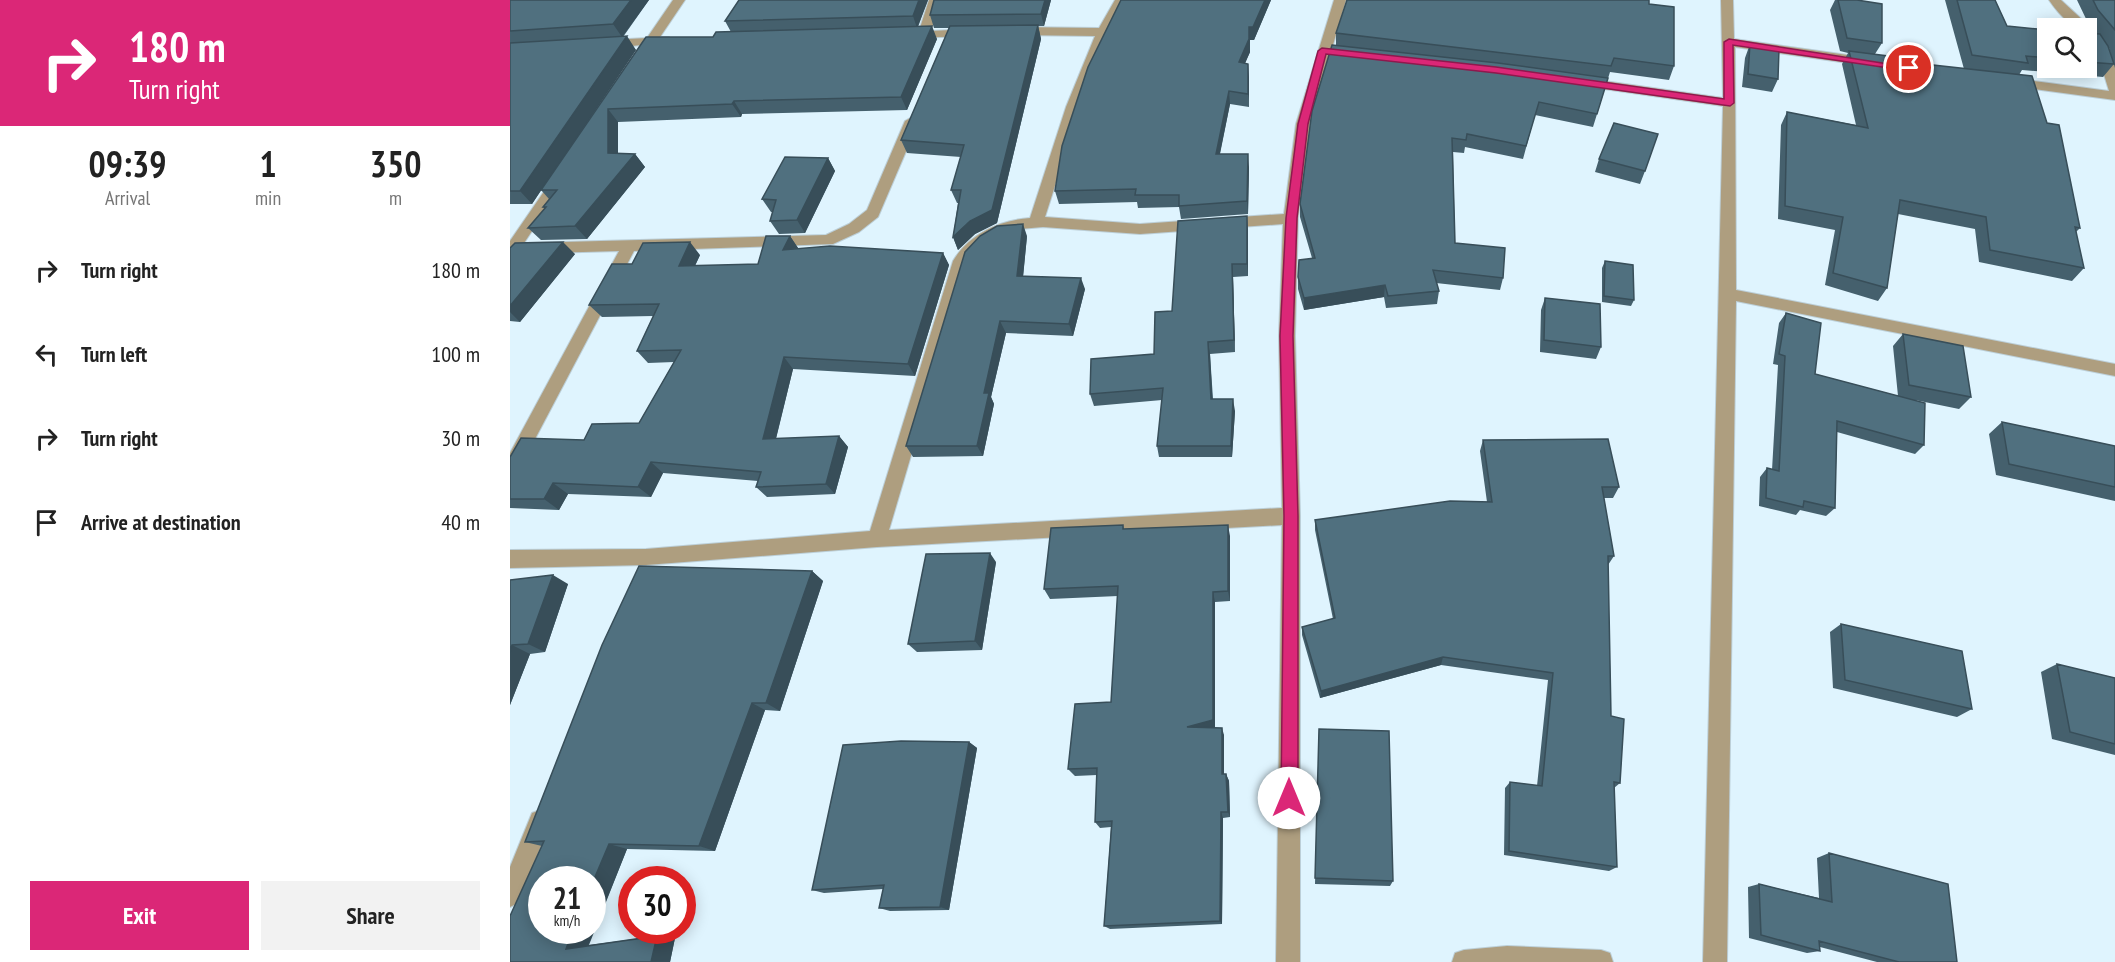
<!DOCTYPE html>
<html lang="en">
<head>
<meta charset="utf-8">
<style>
	:root { --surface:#fff; --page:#f2f2f2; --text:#222; --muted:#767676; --accent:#db2777 }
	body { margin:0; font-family:"PT Sans Narrow",sans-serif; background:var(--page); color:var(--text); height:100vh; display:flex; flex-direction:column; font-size:22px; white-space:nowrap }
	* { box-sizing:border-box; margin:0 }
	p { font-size:20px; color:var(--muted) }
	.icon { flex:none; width:33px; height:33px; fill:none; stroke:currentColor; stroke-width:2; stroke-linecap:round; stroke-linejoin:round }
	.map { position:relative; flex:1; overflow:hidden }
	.panel { display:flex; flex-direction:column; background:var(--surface); width:510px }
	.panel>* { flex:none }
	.banner { background:#db2777; color:#fff; overflow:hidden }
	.buttons { position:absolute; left:1527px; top:18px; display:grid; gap:12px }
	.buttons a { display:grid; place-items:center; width:60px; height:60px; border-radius:0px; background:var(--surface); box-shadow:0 3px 15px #0003; font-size:30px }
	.speed { position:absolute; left:18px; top:866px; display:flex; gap:12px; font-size:30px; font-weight:700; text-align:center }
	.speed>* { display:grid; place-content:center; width:78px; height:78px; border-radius:50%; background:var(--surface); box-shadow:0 3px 15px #0003; line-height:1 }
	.speed small { font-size:15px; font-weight:400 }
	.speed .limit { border:9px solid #d22; background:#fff; color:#111 }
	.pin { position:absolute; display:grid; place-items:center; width:51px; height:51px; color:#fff; margin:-26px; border:3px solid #fff; border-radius:50%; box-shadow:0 2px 6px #0007 }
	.me { position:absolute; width:66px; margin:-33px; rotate:0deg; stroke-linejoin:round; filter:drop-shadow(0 0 4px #0008) }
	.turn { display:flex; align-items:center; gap:21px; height:126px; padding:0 30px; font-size:27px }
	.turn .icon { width:78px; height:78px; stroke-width:2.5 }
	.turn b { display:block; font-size:42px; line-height:51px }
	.eta { display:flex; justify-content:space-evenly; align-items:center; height:102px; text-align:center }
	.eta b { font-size:36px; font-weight:700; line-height:42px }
	.button { display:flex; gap:12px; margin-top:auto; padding:12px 30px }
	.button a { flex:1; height:69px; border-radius:0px; background:var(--accent); color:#fff; font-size:24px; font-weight:700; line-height:69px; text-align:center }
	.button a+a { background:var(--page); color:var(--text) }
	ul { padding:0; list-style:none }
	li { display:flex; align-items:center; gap:18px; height:84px; padding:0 30px }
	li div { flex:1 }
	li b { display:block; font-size:22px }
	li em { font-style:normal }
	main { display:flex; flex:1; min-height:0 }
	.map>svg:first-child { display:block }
</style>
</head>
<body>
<main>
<section class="panel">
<div class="banner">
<div class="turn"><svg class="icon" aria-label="right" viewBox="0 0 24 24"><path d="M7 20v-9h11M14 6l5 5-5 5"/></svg><div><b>180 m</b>Turn right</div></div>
</div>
<div class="eta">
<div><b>09:39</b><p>Arrival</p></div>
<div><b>1</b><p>min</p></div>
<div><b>350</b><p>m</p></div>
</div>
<ul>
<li><svg class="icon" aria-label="right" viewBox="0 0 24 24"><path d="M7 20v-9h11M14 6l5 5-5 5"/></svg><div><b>Turn right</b></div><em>180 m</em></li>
<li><svg class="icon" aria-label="left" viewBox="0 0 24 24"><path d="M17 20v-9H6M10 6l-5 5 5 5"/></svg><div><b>Turn left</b></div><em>100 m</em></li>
<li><svg class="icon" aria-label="right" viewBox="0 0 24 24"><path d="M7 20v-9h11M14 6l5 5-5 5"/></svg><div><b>Turn right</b></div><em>30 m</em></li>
<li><svg class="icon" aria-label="arrive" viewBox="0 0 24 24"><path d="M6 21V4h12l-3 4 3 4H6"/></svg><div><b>Arrive at destination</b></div><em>40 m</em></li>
</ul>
<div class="button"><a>Exit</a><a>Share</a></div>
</section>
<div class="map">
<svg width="1605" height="962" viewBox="0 0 1605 962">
	<rect width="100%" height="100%" fill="#dff4fe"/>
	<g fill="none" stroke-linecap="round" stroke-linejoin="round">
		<!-- minor casing -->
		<g stroke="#bccfd8" stroke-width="2">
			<path id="minor" d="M163,0H175L150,37H159V43L145,44L137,51L133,50L132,45L99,48L93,44L99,40L137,38Z
				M419,0H431L421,31L461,29L467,33L465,36L397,38V32L409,31Z
				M605,0H617L579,79L535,217L630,224L774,214L786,124L824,0H836L800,124L788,218L785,336L790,516V962H766L772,525L367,547L136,565L0,568V550L136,549L360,531L443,261C459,234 490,220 520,218L556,107L585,36L506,35L500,31L506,27L589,28ZM773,224L769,336L772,508L379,530L458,263L474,246L494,234L510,229L533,227L630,234Z
				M1211,0H1223L1224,39L1359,58L1365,62L1359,66L1225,47L1226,290L1605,364V376L1226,301L1217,962H1193L1213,106L1073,86L1067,82L1073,78L1213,98Z
				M1539,0H1551L1578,25L1598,50L1605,65V100L1502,86L1496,82L1502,78L1599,91L1589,58L1576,38V28C1560,28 1548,13 1539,0Z
				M402,117L409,121L368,217L349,232L323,244L124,251L6,475L0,478V453L109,251L0,254V241L46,174L51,172L58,177L14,243L316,235L339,224L357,210L395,121Z
				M30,810L38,813L41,821L8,903L0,907V867L22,813Z
				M997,946L1091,950L1100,953L1103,962H942L945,953L954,950Z"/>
		</g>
		<!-- minor -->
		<use href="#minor" fill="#ae9e7f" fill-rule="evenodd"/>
	</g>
	<!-- wall -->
	<path fill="#45606d" d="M0,0H139L113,37L126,50L41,176L136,37H203L221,32L215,21L229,0H418L408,27L427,39L397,110L232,114L231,117L108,122V154H125L135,167L77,239L31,240L18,228L35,209L33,207L39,199L31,190L22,204H0Z
		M541,0L534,26H528L531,39L487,223L465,234L448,250L443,237L448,203H447L441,190L451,157L397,153L391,140L439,28H424L420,15Z
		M611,0H761L744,40H740V52L735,63L738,64L739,107L720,104L710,154L739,167L738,214L671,219L669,207L628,208L627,202L549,204L545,191Z
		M1325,0H1347L1372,43L1365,54L1387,61L1454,69L1435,0H1485L1497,26L1538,30V68H1576V33L1588,34L1578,23L1567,0H1605V68L1599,48L1598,46L1604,64L1593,77L1512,70L1509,75L1570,228L1566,232L1574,268L1562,281L1469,262L1465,229L1388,214L1377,288L1368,301L1315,285L1325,230L1268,219L1271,125L1277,112L1346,125L1332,64L1338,53L1330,51L1320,10Z
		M843,1L1139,4L1164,66L1159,80L1100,72L1083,127L1025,115L1013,159L955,147L954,153L943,152L945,243L993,278L990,290L926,283L929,291L927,304L876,308L874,297L794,310L788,289V277L802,258L790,217V204L826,46V33Z
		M1240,44L1268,79L1262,92L1232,87L1235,58Z
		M318,158L325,171L295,233L269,234L260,221L263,212H261L252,199Z
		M1089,159L1135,171L1130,184L1085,172Z
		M738,229V276L723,277L725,352L700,354L703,399L725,411L722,457H649L647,446L652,400L584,406L580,394L644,354L662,311Z
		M280,236L288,248L433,253L439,265L405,376L283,369L266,439L329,436L338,447L325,494L257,497L246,487L248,481L153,473L141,497L58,494L49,510L0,508V457L74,440L129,423L164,362L138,363L127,351L143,316L92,317L79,305L122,264L190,255L185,266L248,264Z
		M517,236L513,276L575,289L563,336L496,333L481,397L484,404L473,456L403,457L396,446Z
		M0,248L65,254L10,322L0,321Z
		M1095,261L1124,300L1121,306L1092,302V268Z
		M1035,298L1091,347L1086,359L1030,352L1031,310Z
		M1276,313L1305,374L1388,396L1383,346L1393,334L1461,397L1449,409L1405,400L1414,445L1405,454L1327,432L1325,508L1316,516L1290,510L1286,515L1249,506L1250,477L1257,468L1262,470L1268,365L1263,364L1269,323Z
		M1492,422L1605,446V501L1486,475L1479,434Z
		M973,440L1109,487L1103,498H1094L1104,556L1098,565L1101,716L1110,783L1104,788L1107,867L1099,871L994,855L995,788L1000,782L1027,786L1038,680L931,665L810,698L792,635V627L823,619L805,530V520L977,502L970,451Z
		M613,525L614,529L720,536V601L705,602V728L714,735V774H716L719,781L720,817L713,818L712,924L600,929L594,926L601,827L590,828L585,822L587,775L565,776L558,769L601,702L608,596L540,599L534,589Z
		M486,562L472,650L407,652L398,644Z
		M302,571L313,581L270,711L255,710L205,851L117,849L79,945L147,936L165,938L160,962H0L32,846L15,842Z
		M0,580L58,584L35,652L20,654L0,705Z
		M1331,624L1462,709L1447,717L1323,688L1320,632Z
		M1547,664L1605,678V755L1542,739L1531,672Z
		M809,729L883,881L880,886L805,884Z
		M459,742L467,748L439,910L380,911L369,908L373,889L314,893L302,890Z
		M1319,853L1447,962H1367L1310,947V951L1297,953L1239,938L1238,887L1249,884L1309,898L1307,858Z"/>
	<!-- shaded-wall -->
	<path fill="#384e59" d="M121,0H139L112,37L103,24Z
		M409,0H418L407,28L403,16Z
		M535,0H541L534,26L531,14Z
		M755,0H761L744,40H740V52L730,75L729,62L739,27Z
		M528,25L531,39L487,223L465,234L448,250L443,237Z
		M422,26L427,39L397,110L391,97Z
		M117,36L126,50L22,204L10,191Z
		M738,64L739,77V107L738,94Z
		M719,91L720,104L707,167L706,154Z
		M224,101L232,114L231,117L222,104Z
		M98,109L108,122V166L98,153Z
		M125,154L135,167L77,239L65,226Z
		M738,154L739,167L738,214L737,201Z
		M318,158L325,171L295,233L287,220Z
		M737,216L738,229V276L737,264Z
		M513,224L517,236L512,288L507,276Z
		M280,236L288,248L273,250Z
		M53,242L65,254L10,322L0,312V306Z
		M180,242L190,255L179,278L169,266Z
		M433,253L439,265L405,376L398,364Z
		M722,264L723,277L725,352L724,340Z
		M571,278L575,289L563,336L559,324Z
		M875,285L874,297L794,310V298Z
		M490,321L496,333L481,397L484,404L473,456L467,446L474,393Z
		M698,342L700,354L703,411L701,399Z
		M274,357L283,369L263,450L253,439Z
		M723,399L725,411L722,457L721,446Z
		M329,436L338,447L325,494L316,484Z
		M141,462L153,473L141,497L128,487Z
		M43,483L58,494L49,510L34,499Z
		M718,525L720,536V601L718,591Z
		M480,553L486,562L472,650L465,641Z
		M302,571L313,581L270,711L256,703Z
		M43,575L58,584L35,652L18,644Z
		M703,592L705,602V728L677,727Z
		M2,645L20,654L0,705V652Z
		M933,657L931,665L810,698L811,691Z
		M242,703L255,710L205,851L189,846Z
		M712,728L714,735V781L712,774Z
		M459,742L467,748L439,910L430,907Z
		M716,774L719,781L720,817L718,812Z
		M711,812L713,818L712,924L710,921Z
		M99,844L117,849L76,951L56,949L63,930H82V884Z
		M147,936L165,938L160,962H141Z"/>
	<!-- building -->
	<path fill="#50707f" stroke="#384e59" stroke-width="1.5" d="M0,0H121L103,24L0,31Z
		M229,0H409L403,16L215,21Z
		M424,0H535L531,14L420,15Z
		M611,0H755L743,27H739V39L729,62L738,64V94L719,91L706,154H738L737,201L669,206V195H625L626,189L545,191L552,146L578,67Z
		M837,0H1139V4L1164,7V66L1104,58L1101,66L826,33Z
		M1328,0H1347L1372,4V43L1337,38Z
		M1447,0H1485L1497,26L1538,30V58L1516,56L1518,63L1462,55Z
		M1583,0H1605V30L1588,10Z
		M528,25L482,210L460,221L443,237L451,190H441L454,145L391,140L440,26Z
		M422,26L391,97L224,101L222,104L98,109V153L125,154L65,226L18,228L36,207H33L47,190H31L136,37H203L206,32Z
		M1576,33L1590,34L1598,46L1604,64L1576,62Z
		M117,36L10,191H0V43Z
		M1240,44L1269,49L1268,79L1238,74Z
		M822,45L988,63L1098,78L1087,114L1029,102L1016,146L957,134L956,140L942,138L945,243L995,248L993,278L923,270L929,291L878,296L875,285L794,298L788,277L789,260L805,258L790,204L802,111Z
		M1339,51L1386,57L1387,61L1522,76L1537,123L1549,125L1570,228L1565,227L1574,268L1480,250L1476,217L1390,200L1377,288L1323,273L1333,217L1275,206L1277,112L1358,128Z
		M1104,123L1148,134L1135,171L1089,159Z
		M275,157L318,158L287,220L260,221L266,200L252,199Z
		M737,216V264H722L724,340L698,342L701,399H723L721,446H647L653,388L580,394L581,359L644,354L645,312L662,311L668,221Z
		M513,224L507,276L571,278L559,324L490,321L474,393H479L467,446H396L455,252L470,236L487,226Z
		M256,236H280L273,250L320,246L433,253L398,364L274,357L253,439L329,436L316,484L246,487L251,472L141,462L128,487L43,483L34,499H0V457L11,438L74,440L82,424L129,423L171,350L127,351L149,304L79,305L102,264H122L133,243L180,242L169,266L248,264Z
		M53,242L0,306V248L5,243Z
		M1095,261L1123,265L1124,300L1094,296Z
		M1035,298L1090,304L1091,347L1034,340Z
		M1276,313L1311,323L1305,374L1415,403L1414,445L1327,421L1325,508L1294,501L1293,507L1256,498L1257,468L1269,471L1275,356L1269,354Z
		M1393,334L1453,346L1461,397L1399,385Z
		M1492,422L1605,446V487L1499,464Z
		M1098,439L1109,487H1092L1104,556H1098L1101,716L1114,719L1110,783L1104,782L1107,867L999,851L1000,782L1032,786L1043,673L933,657L811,691L792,627L825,618L805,520L940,501L982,502L973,440Z
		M613,525V529L718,525V591L703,592V720L677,727L712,728V774H716L718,812H711L710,921L594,926L602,821L585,822L587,768L558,769L565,704L601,702L608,586L534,589L541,528Z
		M480,553L465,641L398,644L416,554Z
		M129,566L302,571L256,703H242L189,846L99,844L82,884V879H32V930H63L56,949L147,936L141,962H0V916L34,841L15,842L92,645Z
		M43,575L18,644L2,645L0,652V580Z
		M1331,624L1452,651L1462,709L1335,680Z
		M1547,664L1605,678V744L1560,732Z
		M809,729L879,731L883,881L805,878Z
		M391,741L459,742L430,907L369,908L374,885L302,890L333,745Z
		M1319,853L1438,884L1447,962H1389L1309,941L1310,951L1251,935L1249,884L1322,902Z"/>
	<!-- route -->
	<path fill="#db2777" stroke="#8e194d" stroke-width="1.5" d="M1219,39L1404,68L1399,71L1223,45L1224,103L1220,106L986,73L816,54L798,124L787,218L783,336L788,516V798L785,803L779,806L773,803L771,798L774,516L770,336L776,218L788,124L808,51L812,48L986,67L1214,99V42Z"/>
</svg>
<div class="buttons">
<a><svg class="icon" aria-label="search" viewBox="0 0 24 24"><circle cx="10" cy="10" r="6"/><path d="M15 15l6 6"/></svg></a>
</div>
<div class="speed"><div>21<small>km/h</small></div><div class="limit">30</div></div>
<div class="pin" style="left:1399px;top:68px;background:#d93025"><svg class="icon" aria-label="arrive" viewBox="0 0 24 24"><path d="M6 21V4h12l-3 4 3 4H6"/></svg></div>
<svg class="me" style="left:779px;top:798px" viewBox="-20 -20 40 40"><circle r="19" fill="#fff"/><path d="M0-13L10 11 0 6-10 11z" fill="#db2777"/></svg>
</div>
</main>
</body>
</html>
